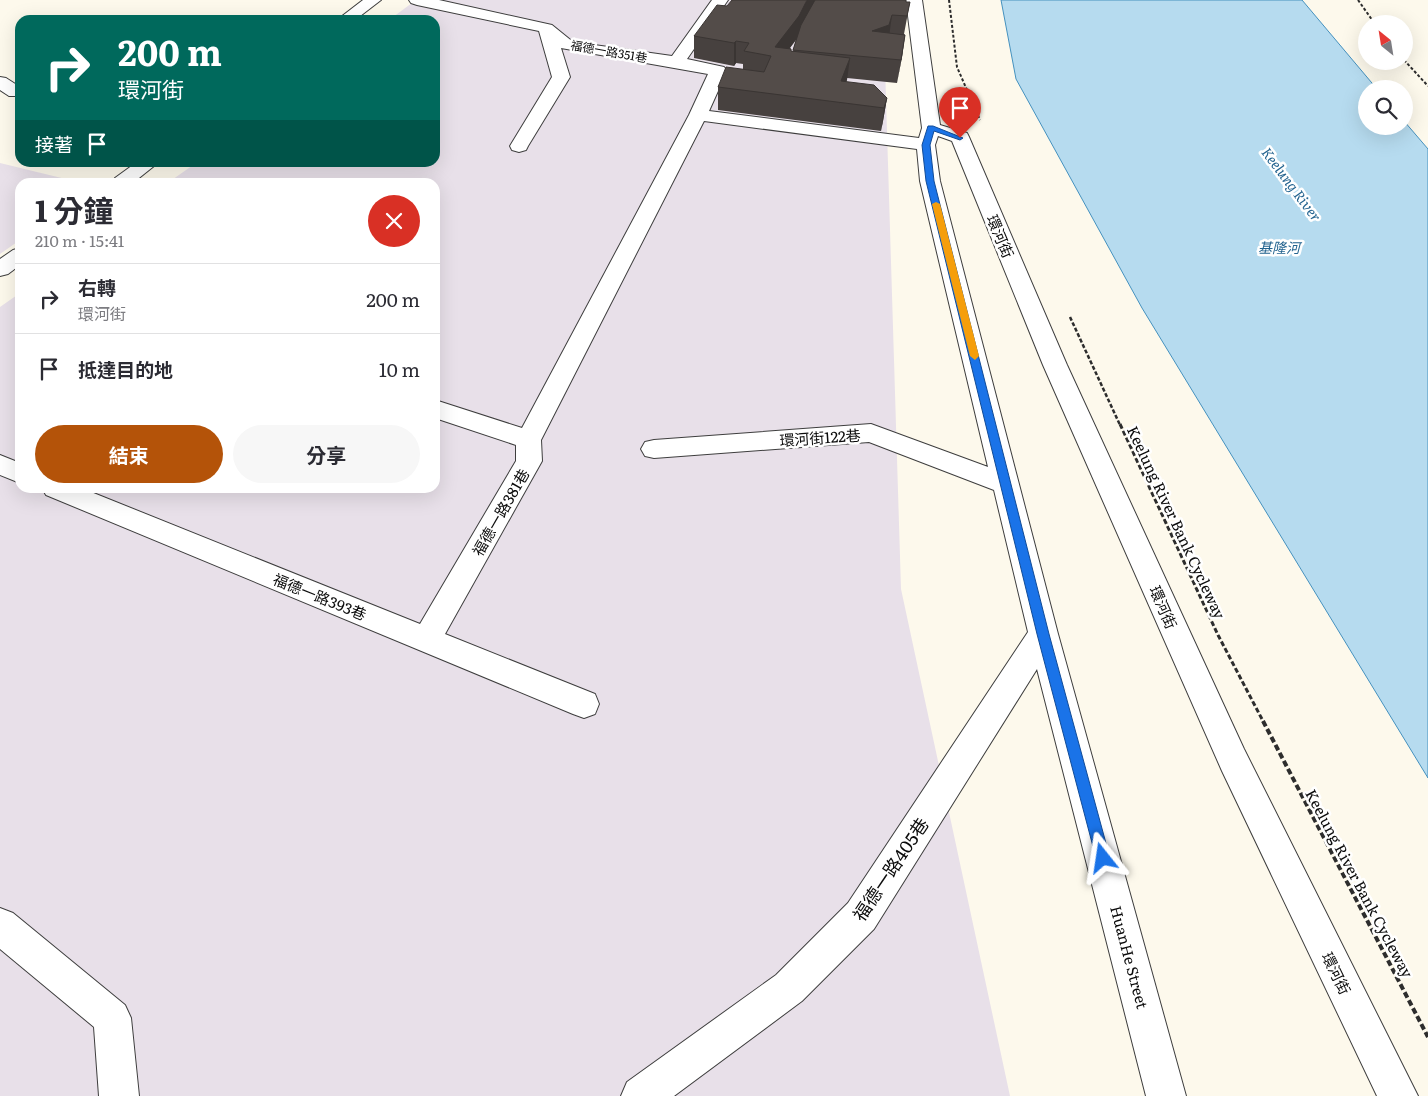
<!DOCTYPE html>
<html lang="zh-TW">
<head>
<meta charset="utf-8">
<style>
	:root { --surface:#fff; --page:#f7f7f7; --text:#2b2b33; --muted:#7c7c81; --line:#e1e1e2; --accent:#b45309 }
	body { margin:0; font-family:Literata,"Noto Sans TC",serif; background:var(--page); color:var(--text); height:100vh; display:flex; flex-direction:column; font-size:19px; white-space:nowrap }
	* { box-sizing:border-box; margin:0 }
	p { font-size:16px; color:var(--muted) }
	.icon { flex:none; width:28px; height:28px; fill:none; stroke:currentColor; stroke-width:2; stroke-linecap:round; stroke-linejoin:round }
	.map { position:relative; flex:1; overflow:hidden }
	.sheet { position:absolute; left:15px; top:178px; width:425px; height:315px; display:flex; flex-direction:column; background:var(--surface); border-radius:15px; box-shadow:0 5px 20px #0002 }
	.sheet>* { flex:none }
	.top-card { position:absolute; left:15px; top:15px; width:425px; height:152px; border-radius:15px; box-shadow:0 5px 20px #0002; background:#00695c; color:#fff; overflow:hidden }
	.needle { width:32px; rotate:330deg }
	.fabs { position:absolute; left:1358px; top:15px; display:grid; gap:10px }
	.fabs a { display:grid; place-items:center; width:55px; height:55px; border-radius:50%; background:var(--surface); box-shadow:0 5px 20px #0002; font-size:25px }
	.pin { position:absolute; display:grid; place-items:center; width:42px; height:42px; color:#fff; margin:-51px -21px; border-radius:50% 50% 50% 0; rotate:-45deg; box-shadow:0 0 5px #0007 }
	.pin .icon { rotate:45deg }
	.me { position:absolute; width:55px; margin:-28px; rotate:345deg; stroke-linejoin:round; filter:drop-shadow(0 0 4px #0008) }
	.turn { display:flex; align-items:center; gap:18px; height:105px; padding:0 20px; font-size:22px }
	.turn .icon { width:65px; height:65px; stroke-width:2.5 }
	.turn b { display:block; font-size:35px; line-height:42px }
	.then { display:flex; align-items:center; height:48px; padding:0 20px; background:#0003; gap:10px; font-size:19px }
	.round { display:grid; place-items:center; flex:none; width:52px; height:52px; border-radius:26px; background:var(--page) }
	.summary { display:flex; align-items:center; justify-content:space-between; height:85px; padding:0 20px }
	h1 { font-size:30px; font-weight:700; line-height:38px }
	.cta { display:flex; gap:10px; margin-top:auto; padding:10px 20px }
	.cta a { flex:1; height:58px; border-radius:30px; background:var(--accent); color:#fff; font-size:20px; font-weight:700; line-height:58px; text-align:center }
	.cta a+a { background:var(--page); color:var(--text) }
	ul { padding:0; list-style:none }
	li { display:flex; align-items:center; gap:15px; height:70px; padding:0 20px; border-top:1px solid var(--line) }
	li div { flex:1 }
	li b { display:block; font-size:19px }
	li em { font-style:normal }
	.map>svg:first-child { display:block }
</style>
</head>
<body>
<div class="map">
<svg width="1428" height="1096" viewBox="0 0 1428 1096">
	<rect width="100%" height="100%" fill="#fdf9ec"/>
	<!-- industrial -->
	<path fill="#e8e0e9" d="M416,0H883L901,589L1010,1096H0V307L20,293V488H435V182H169L196,163L435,162V20H389Z
		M0,163L78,182H20V240L0,254Z"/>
	<!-- water -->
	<path fill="#b6dbef" stroke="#4591be" d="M1001,0H1302L1377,89H1366V126H1404V121L1428,149V778L1142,308L1016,79Z"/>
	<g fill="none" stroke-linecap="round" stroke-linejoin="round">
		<!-- minor casing -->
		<g stroke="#3e3e3e" stroke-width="2">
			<path id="minor" d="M363,0H381L355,20H337Z
				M409,0H439L552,25L573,42L672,56L712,0H728L687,59L724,67L727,71L709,111L919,138L922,128L906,0H922L940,125L967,133L969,137L1067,365L1244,749L1418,1096H1377L1222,771L1043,365L952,141L938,136L935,145L940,181L1058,634L1186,1096H1146L1037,669L874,929L802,1001L674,1096H621L627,1082L776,975L848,903L1028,632L994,490L869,442L654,458L645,456L641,449L645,442L654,440L871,424L988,467L920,181L917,149L704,121L541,440L542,461L445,634L595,694L599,704L595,714L584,718L573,714L46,495L42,488H81L420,624L516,461V445L435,418V400L522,428L689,115L708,74L561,48L570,77L528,146L526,150L519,152L512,150L510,146L552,77L539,31L417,5L411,3Z
				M0,77L6,78L20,87V96H9L0,90Z
				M137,162H159L134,182H113L115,178Z
				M20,248V265L8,274L0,276V259L13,250Z
				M0,455L20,463V483L0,475Z
				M0,908L13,913L125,1005L131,1018L139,1096H99L94,1027L0,949Z"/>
		</g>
		<!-- path-far3 -->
		<path stroke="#2d2d2d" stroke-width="2" stroke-dasharray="3 2" stroke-linecap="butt" d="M949,0L957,67L980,120
			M1358,0L1375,24
			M1404,60L1428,86"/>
		<!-- path-far2 -->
		<path stroke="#2d2d2d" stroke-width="2.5" stroke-dasharray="4 2" stroke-linecap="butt" d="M1070,317L1120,425"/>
		<!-- path-far1 -->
		<path stroke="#2d2d2d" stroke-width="3" stroke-dasharray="5 2.5" stroke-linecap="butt" d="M1120,424L1218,635L1264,723"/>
		<!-- path -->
		<path stroke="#2d2d2d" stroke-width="4" stroke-dasharray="6 3" stroke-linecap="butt" d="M1263,721L1428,1037"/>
		<!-- minor -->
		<use href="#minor" fill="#fff" fill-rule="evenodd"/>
	</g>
	<!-- wall -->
	<path fill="#47413f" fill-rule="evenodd" d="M910,2L904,34L905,35L902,57L897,83L847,78L846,82L887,98L883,121L881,131L718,110V87L743,69V64L736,63L734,66L694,58V36L727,6ZM796,40L793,51H791V49L790,48Z"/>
	<!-- shaded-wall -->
	<path fill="#3a3533" d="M807,0H817L797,38L774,69L775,47Z
		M892,15L889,37L872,31Z
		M905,35L902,57L897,83L901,60Z
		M736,41V63L734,66V43Z
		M850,58L847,80L839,104L841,81Z
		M887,98L883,121L881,131L884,108Z"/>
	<!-- building -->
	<path fill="#534c49" stroke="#3a3533" d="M732,0H807L799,16L775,47L791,49V51L850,58L841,81L874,85L887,98L884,108L718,87L726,67L764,72L771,56L744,51L749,43L736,41L734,43L694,36L717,5L727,6Z
		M815,0H906V2H910L907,16L892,15L889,25L872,31L905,35L901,60L793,50L801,25Z"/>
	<!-- route -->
	<path fill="#1a73e8" stroke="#114b97" d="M928,126H933L963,138L960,140L934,131L930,145L934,181L1049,634L1110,858L1108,863L1103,865L1098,863L1096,858L1037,634L926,181L922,145Z"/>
	<!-- slow -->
	<path fill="#f59e0b" d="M936,202L940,204L979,356L975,360L970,356L932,204Z"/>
	<g text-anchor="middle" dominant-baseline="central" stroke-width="5" stroke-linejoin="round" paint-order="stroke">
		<!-- far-street labels -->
		<g font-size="12" fill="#0b0b0b" stroke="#fff">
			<text transform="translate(609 51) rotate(10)">福德一路351巷</text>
		</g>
		<!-- far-water labels -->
		<g font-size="14" font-style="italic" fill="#23638f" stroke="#fff">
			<text transform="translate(1292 184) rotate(53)">Keelung River</text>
			<text x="1279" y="247">基隆河</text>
		</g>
		<!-- street labels -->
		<g font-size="15" fill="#0b0b0b" stroke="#fff">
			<text transform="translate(1001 236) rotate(67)">環河街</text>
			<text transform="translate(820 437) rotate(-4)">環河街122巷</text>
			<text transform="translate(500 512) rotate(-60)">福德一路381巷</text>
			<text transform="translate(1177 522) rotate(65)">Keelung River Bank Cycleway</text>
			<text transform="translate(320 596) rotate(22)">福德一路393巷</text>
			<text transform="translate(1164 607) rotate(66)">環河街</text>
			<text transform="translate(1360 883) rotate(62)">Keelung River Bank Cycleway</text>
			<text transform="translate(1130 957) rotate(75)">HuanHe Street</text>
			<text transform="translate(1337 973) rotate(64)">環河街</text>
		</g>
		<!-- near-street labels -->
		<g font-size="18" fill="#0b0b0b" stroke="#fff">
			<text transform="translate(890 869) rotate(-56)">福德一路405巷</text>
		</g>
	</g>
</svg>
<div class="fabs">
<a><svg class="needle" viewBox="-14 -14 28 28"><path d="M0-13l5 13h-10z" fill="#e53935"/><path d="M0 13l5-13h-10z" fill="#7c7c81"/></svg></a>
<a><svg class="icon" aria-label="search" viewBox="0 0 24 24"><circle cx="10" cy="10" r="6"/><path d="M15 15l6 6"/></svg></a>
</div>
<div class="pin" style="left:960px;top:138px;background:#d93025"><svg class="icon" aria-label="arrive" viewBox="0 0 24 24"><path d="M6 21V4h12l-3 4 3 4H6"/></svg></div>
<svg class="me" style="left:1103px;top:858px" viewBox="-20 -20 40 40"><path d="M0-17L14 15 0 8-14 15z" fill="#1a73e8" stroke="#fff" stroke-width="4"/></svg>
<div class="top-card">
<div class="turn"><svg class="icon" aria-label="right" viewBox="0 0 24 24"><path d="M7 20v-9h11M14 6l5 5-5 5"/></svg><div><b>200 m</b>環河街</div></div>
<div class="then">接著<svg class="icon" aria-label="arrive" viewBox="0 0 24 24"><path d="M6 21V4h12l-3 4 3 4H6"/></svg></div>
</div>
<section class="sheet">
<div class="summary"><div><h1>1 分鐘</h1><p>210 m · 15:41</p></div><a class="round" style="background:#d93025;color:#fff"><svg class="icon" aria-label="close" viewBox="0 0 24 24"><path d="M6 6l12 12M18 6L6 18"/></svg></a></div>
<ul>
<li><svg class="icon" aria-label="right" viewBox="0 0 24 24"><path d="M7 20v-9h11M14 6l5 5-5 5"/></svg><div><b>右轉</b><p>環河街</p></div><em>200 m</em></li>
<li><svg class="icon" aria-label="arrive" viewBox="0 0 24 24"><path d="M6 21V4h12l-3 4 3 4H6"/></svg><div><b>抵達目的地</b></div><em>10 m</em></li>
</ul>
<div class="cta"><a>結束</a><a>分享</a></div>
</section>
</div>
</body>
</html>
